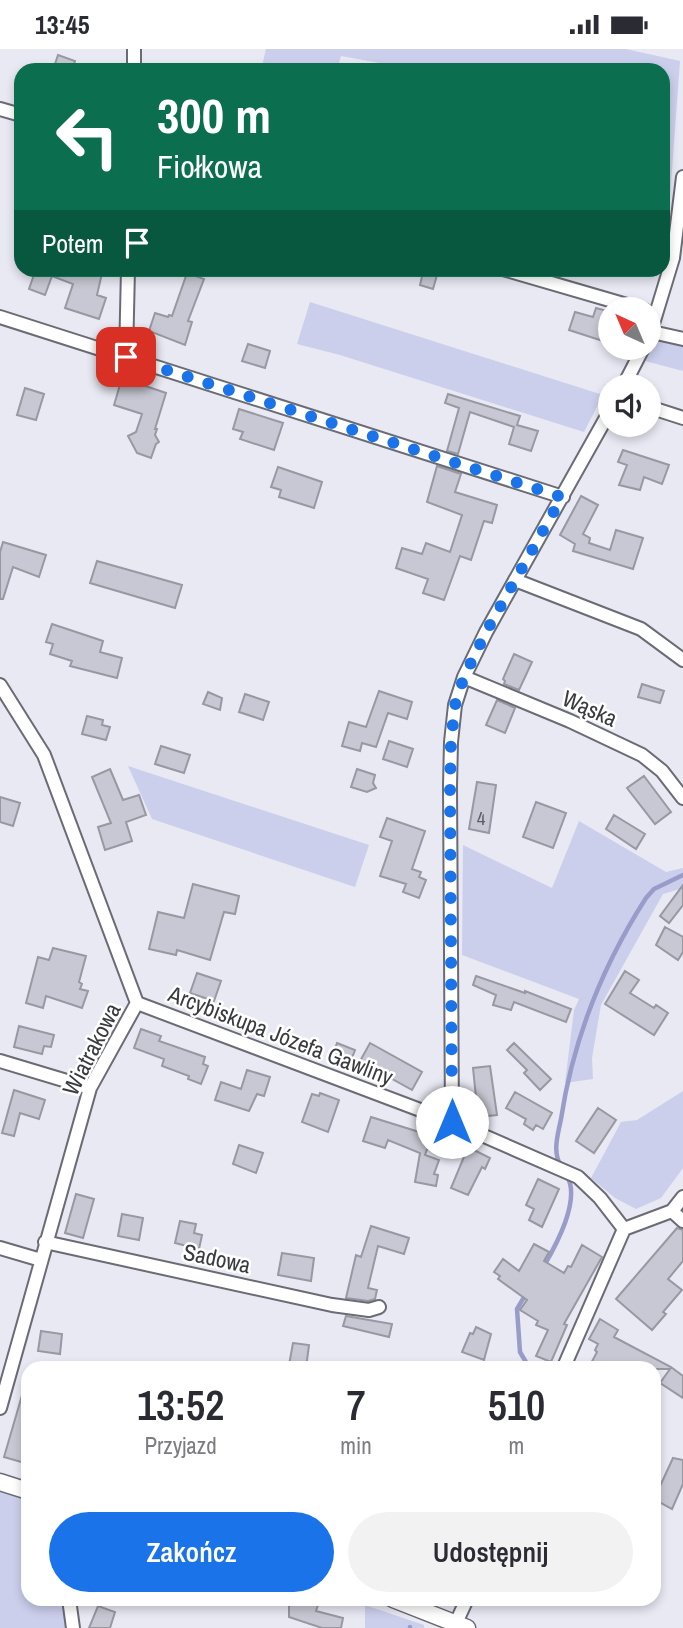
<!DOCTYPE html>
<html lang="pl">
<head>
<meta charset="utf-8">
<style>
	:root { --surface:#fff; --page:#f2f2f3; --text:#2b2b33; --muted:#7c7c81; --accent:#1a73e8 }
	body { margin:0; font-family:"Archivo Narrow",sans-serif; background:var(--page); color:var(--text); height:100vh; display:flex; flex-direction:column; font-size:26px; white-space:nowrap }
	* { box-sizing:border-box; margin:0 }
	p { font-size:23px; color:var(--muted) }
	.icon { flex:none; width:38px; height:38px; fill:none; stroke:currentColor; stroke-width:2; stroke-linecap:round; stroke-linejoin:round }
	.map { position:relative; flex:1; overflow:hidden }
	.panel { position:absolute; left:21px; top:1312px; width:640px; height:245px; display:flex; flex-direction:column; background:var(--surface); border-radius:21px; box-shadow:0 4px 10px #0003 }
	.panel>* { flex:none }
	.guide { position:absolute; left:14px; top:14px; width:656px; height:214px; border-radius:21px; box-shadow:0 4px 10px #0003; background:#0b6e4f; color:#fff; overflow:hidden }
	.needle { width:46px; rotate:316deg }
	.buttons { position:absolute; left:598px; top:248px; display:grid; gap:14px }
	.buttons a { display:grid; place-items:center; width:63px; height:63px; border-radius:50%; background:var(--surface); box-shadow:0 4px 10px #0003; font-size:35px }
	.pin { position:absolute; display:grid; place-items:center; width:60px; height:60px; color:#fff; margin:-30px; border-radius:14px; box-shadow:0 4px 10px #0006 }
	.me { position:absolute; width:77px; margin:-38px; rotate:0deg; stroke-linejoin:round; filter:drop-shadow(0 0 5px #0008) }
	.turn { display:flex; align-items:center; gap:24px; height:147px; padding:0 28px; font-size:32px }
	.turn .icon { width:91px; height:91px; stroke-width:2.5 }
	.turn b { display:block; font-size:49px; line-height:60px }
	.then { display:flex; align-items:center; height:66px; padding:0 28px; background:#0003; gap:14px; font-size:26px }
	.eta { display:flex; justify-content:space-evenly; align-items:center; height:119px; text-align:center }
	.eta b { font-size:42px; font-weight:600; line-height:49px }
	.action { display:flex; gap:14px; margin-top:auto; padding:14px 28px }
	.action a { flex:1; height:80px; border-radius:42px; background:var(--accent); color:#fff; font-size:28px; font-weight:600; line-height:80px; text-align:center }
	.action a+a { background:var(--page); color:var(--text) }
	.status { display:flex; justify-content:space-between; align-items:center; height:49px; padding:0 35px; background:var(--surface); direction:ltr }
	.status svg { height:19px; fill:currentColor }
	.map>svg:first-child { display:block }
</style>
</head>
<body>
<div class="status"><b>13:45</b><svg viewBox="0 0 49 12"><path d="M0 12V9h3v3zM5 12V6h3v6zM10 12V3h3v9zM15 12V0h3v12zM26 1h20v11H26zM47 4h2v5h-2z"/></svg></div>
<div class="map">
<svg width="683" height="1579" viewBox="0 0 683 1579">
	<rect width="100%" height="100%" fill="#e8e9f3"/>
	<!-- green -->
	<path fill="#cccfec" d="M266,0H626L680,12L668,176L663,175V21H418L341,7L337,21H261Z
		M310,253L603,346L584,383L340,306L297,295Z
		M655,290L683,296V322L645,312Z
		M128,717L369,796L355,838L152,770Z
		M579,772L666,823L683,819V839L663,845L601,956L592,1009L593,1030L565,1034L574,961L579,950L462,906L463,796L552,839Z
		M683,1042V1119L661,1149L636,1160L615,1149L591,1129L621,1073L637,1071Z
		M0,1441L28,1448V1550L63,1551L66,1579H0Z
		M365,1556L424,1576V1579H365Z"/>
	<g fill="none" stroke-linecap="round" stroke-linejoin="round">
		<!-- stream -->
		<path stroke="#999cc9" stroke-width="4.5" d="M561,1117C552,1103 558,1085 561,1070C573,991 603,916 646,849L654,840L683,826
			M544,1217C556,1196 581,1151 567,1127
			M526,1245L517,1260L520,1303L530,1320
			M410,1578V1579"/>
	</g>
	<!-- building -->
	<path fill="#c7c8d3" stroke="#9798a2" stroke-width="2" d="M58,6L75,12L72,21H53Z
		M36,220H103L97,246L106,249L99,270L65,259L73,235L52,227L45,246L29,240Z
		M423,223L437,226L433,240L420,236Z
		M187,224L204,230L188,272L192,273L185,296L149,282L155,264L168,268L169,266L172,267Z
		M596,259L611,263V279L606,293L569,281L575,263L593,268Z
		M248,295L270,302L265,319L242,312Z
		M122,329L166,344L155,380H157L155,386L159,393L156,395L151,409L137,404L128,387L136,383L142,365L114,356Z
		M25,339L44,345L36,371L17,366Z
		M448,345L520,367L517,376L538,382L531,402L509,395L514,378L470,363L458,405L447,402L459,359L445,354Z
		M239,360L283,374L274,401L240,390L243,383L233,380Z
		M623,401L669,416L662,435L644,428L640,441L619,436L627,416L618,413Z
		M437,417L461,425L455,443L497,456L492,474L484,472L471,511L460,507L444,551L423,544L428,530L396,519L402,499L422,505L426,494L450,503L462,466L427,453Z
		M278,418L322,433L314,459L279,448L281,441L271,438Z
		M581,447L598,456L583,485L590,489L589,494L610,501L616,481L643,489L633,520L573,502L575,495L560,486Z
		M3,493L46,506L39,528L13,518L3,550H0V503Z
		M97,512L182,536L175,559L90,534Z
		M52,575L103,592L100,603L122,609L117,629L70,617L72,612L50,605L53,595L46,593Z
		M514,605L532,613L519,641L504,635L505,632L503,630Z
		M642,635L664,642L660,654L638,648Z
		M379,642L412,653L407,670L388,664L376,698L362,694L360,702L342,697L349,673L366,678Z
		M208,643L222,649L220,661L203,655Z
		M245,645L269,653L263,671L239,663Z
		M497,651L515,659L505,684L486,676Z
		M87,667L103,671L102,676L110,678L106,691L82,685Z
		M389,692L413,700L407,718L383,710Z
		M161,697L190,706L184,724L155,715Z
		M110,720L123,751L139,746L146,766L126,773L132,792L105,801L98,778L111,774L92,728Z
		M357,720L375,726L373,734L376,739L367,743L351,738Z
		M644,727L671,763L655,775L627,739Z
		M477,733L496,736L489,784L469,780Z
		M0,748L20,754L13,777L0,773Z
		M536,753L566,764L553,799L523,788Z
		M614,766L645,785L636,800L606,780Z
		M387,769L425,782L412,820L421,823L419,828L426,831L419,849L403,843L406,835L380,827L392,792L380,788Z
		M193,835L239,847L235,865L224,863L210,911L177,901L176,906L149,900L158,863L184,869Z
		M683,836V856L669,874L660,867Z
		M665,878L683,888V903L678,911L656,896Z
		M53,899L86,907L79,933L82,935L80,940L88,942L82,959L46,947L43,959L26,954L38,908L49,911Z
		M625,922L639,931L630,944L654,959L656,956L668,964L654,986L605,955Z
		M197,924L221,932L214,952L190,944Z
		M476,927L525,944V942L571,960L566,973L514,953L511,961L493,956L496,946L473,936Z
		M19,977L54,986L51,998L44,997L42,1005L14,998Z
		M141,980L161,987L159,992L205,1008L203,1015L208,1017L201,1035L188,1030L189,1027L162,1017L164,1010L134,999Z
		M337,994L355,1001L350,1014L332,1008Z
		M370,994L422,1023L412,1041L360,1012Z
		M514,994L551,1030L540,1041L524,1024L527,1021L507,1001Z
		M490,1017L497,1066L478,1068L473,1019Z
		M247,1021L270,1028L264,1047L257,1045L249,1062L215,1051L221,1033L241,1040Z
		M14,1041L45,1051L39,1070L20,1064L14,1087L2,1084Z
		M515,1043L552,1064L543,1080L536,1076L533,1081L524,1075L526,1070L506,1059Z
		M320,1044L339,1051L328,1083L302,1073L312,1045L319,1047Z
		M598,1059L616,1071L594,1104L576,1092Z
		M371,1068L432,1087L425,1106L439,1111L434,1125L438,1126L436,1137L415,1133L420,1104L388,1091L385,1099L363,1092Z
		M239,1096L263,1104L256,1124L233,1115Z
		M468,1098L490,1109L485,1120L482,1118L468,1146L451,1139Z
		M538,1130L559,1140L542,1178L529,1171L534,1160L526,1156Z
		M76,1145L94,1150L83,1189L65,1184Z
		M122,1165L143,1169L139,1191L118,1187Z
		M180,1172L196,1175L194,1184L202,1186L199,1200L175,1194Z
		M371,1177L409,1189L404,1205L378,1197L368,1239L377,1241L375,1250L368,1252L346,1249L356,1206L361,1208Z
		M677,1179L683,1181V1212L668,1230L682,1241L663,1263L666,1265L652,1281L616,1250Z
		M534,1195L549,1203L544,1212L564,1224L568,1217L571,1218L582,1196L602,1208L564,1275L567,1276L551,1313L536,1307L548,1281L536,1276L538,1272L520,1261L527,1251L498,1230L500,1227L494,1223L503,1210L519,1222Z
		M282,1204L314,1209L311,1232L278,1226Z
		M346,1267L392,1275L389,1288L343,1277Z
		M600,1270L618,1281L614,1288L671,1318L683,1327V1349L660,1334L670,1320H588L597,1303L595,1301L598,1295L589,1290Z
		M476,1278L491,1285L484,1311L462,1303L470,1284L473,1285Z
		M41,1282L62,1285L60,1305L38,1302Z
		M293,1294L309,1296L306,1319L289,1316Z
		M25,1336H28V1415L4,1408Z
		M673,1409L683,1411V1435L672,1460L654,1450Z
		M293,1550H320L316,1562L343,1569L341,1579H322L289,1568V1555H293Z
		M98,1557L115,1563L110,1579H89Z"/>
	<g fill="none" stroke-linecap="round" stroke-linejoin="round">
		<!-- street casing -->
		<g stroke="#6a6b74" stroke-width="16">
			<path id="street" d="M134,21V0
				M0,60L21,66
				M503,220L644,261
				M0,268L563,448
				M652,283L683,290
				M649,288L673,209L683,128
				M126,308L128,220
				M623,338L643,299
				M649,358L683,369
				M515,531L641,580L683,611
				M464,628L570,672L642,706L662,722L683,749
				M0,636L44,706L137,954L90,1039L0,1359
				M137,954L452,1073L578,1128L600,1149L624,1180
				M0,1012L90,1039
				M452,1073L450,737L451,693L455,656L464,628L486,583L611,360
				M672,1162L683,1172
				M45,1193L332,1256L369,1261L379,1258
				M0,1199L41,1211
				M563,1320L624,1180L672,1162L683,1148
				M69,1550L73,1579
				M456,1574L467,1550"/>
		</g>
		<!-- secondary casing -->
		<g stroke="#6a6b74" stroke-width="19">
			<path id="secondary" d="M0,1433L28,1442
				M393,1550L467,1579"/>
		</g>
		<!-- street -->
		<use href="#street" stroke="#fff" stroke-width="12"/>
		<!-- secondary -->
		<use href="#secondary" stroke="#fff" stroke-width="16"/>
	</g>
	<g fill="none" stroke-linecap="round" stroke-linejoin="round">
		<!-- route -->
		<path stroke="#1a73e8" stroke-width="12" stroke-dasharray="0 21.6" d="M126,308L562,448L486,583L464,628L455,656L451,693L450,737L452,1073"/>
	</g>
	<g text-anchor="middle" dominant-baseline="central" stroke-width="5" stroke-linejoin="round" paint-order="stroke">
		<!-- number labels -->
		<g font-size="19" fill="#5d5e64">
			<text x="481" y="769">4</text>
		</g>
		<!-- street labels -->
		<g font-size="23" fill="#3a3b3f" stroke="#fff">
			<text transform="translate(590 659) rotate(24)">Wąska</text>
			<text transform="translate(281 986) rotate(21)">Arcybiskupa Józefa Gawliny</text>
			<text transform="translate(91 1000) rotate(-63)">Wiatrakowa</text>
			<text transform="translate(217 1209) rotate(12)">Sadowa</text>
		</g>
	</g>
</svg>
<div class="buttons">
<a><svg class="needle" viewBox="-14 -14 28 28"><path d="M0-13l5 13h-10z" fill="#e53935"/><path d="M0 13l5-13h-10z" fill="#7c7c81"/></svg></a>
<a><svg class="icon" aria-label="sound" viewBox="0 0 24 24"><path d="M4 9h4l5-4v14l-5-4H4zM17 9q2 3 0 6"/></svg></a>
</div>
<div class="pin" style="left:126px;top:308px;background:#d93025"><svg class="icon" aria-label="arrive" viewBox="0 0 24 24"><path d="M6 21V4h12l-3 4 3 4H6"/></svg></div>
<svg class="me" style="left:452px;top:1073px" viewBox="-20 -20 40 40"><circle r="19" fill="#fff"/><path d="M0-13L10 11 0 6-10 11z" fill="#1a73e8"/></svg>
<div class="guide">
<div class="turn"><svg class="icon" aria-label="left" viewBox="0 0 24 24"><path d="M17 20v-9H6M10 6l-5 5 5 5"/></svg><div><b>300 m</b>Fiołkowa</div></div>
<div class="then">Potem<svg class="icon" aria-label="arrive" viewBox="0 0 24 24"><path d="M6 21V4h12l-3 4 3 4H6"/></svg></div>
</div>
<section class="panel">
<div class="eta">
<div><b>13:52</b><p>Przyjazd</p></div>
<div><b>7</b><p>min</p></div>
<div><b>510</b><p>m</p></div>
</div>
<div class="action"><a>Zakończ</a><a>Udostępnij</a></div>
</section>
</div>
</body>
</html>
